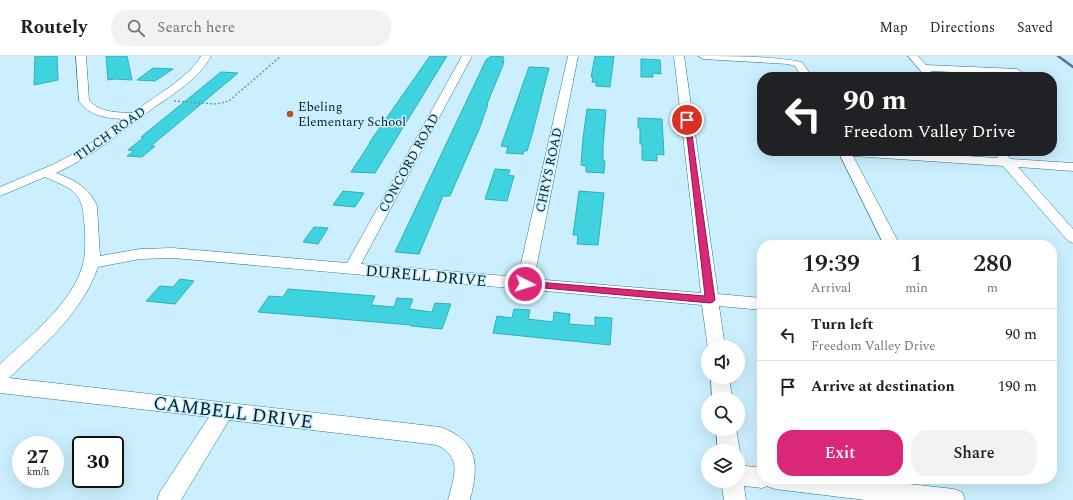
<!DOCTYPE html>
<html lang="en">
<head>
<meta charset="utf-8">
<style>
	:root { --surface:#fff; --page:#f2f2f2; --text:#202124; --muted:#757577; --line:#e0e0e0; --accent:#db2777 }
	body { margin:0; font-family:Spectral,serif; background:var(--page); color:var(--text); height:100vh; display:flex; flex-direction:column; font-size:15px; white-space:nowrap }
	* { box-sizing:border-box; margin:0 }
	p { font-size:13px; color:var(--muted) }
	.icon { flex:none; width:22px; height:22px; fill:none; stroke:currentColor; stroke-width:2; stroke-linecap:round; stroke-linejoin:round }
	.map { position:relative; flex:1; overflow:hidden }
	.sheet { position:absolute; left:757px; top:184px; width:300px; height:244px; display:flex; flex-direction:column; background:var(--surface); border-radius:16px; box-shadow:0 4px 16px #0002 }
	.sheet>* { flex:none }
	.banner { position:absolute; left:757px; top:16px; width:300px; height:84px; border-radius:16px; box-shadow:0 4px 16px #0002; background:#202124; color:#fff; overflow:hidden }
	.tools { position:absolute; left:701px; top:284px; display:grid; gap:8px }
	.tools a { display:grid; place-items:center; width:44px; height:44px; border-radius:50%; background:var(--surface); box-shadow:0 4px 16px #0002; font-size:20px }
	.speed { position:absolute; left:12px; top:380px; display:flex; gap:8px; font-size:20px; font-weight:700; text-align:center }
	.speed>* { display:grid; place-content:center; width:52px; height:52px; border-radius:50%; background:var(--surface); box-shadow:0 4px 16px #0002; line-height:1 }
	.speed small { font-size:10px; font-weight:400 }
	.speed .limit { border:2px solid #111; border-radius:6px; background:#fff; color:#111 }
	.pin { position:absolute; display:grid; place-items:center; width:34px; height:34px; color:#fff; margin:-17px; border:2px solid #fff; border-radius:50%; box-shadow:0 1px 4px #0007 }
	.me { position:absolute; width:44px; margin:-22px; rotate:95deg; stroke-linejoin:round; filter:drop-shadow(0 0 3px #0008) }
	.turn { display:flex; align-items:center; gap:14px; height:84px; padding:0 20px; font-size:18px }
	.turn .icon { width:52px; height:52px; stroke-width:2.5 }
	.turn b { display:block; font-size:28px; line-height:34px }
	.eta { display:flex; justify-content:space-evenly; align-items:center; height:68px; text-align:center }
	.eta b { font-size:24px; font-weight:600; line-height:28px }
	.button { display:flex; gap:8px; margin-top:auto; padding:8px 20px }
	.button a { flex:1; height:46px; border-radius:16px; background:var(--accent); color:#fff; font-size:16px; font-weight:600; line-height:46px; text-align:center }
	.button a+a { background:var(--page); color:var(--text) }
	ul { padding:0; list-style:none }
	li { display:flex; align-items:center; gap:12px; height:52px; padding:0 20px; border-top:1px solid var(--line) }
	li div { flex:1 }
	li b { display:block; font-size:15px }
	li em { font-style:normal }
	header { display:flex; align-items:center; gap:24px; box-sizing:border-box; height:56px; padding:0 20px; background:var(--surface); border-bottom:1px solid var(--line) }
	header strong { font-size:19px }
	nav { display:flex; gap:22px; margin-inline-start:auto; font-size:14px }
	.search { width:280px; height:36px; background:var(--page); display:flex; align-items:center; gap:10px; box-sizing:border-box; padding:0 14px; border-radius:16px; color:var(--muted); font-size:15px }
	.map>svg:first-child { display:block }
</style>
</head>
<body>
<header>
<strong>Routely</strong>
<div class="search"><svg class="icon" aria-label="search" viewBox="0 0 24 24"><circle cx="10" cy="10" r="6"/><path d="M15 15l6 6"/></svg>Search here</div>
<nav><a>Map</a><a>Directions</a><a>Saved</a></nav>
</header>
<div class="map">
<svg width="1073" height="444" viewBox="0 0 1073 444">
	<rect width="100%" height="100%" fill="#cbeffe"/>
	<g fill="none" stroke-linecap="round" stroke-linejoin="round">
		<!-- stream -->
		<path stroke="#6066b2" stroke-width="2.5" d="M1058,0L1073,11"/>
	</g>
	<!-- building -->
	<path fill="#3fd3e0" stroke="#2fafbb" d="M35,0H57L58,24L34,29Z
		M106,0H127L132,24L115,23L108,24Z
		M430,0H447L375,117L351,116L370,87H369Z
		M491,0L504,1L502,4H504L503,9L487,48H488L480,71L450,140H443L419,198L395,196L486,4Z
		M595,0H614L610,31L596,30V26H592L593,21H591Z
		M641,3L660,4L661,18L653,17V21H641Z
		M529,11L549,12L533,75L527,95H524L523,98L506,97L508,91L501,90Z
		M153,12L173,13L155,25L137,24Z
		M221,16L238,17L151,90H155L142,101L127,100L134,95L128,94L144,81H141Z
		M587,53L606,54L603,91V105H605L604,117L586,116V110L581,109L583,82Z
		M638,62L662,63L664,99L657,98V105L642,104V88H640V72H638Z
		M495,113L510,114L508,119L514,120L507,145L485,143Z
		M343,135L364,137L355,151L333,149Z
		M579,135L604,137L598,189L577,188L578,179H573Z
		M314,171L328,172L318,188L303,186Z
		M180,223L194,225L175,248L146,245L160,230L173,231Z
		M288,233L375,240L371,249L394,251L397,242L413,243L409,253L432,256L435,247L451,248L442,273L411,270V269L258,256L269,240L283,241Z
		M514,253L530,254L528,263L553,266L554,256L570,258L569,268L595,270V261L612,262L610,289L493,277L497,260L512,262Z"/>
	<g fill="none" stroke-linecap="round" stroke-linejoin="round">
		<!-- minor casing -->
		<g stroke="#277892" stroke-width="1">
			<path id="minor" d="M76,0H86L89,44C100,57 116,56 132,57C151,43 191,20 201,0H211C199,23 173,38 152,53C121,76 92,101 56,117C74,124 89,131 97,150L100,200L140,193L173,192L347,207L462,0H472L361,208L518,221L568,0H578L534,223L701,237L674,0H684L718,238L762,242V254L719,250L725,291H708V293L702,249L173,202L140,203L98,211C82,257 43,290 9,322L440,371C479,385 479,408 470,444H448C454,420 463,402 437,389L229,364L181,444H157L160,436L209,361L0,337V308C29,281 73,247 83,208C86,197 85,185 85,174C82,136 79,136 45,121L0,140V131L54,108L81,94L123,63C106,62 89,60 79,45Z
				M698,0C732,0 770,0 802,6L812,21H802L795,10L788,8L703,3Z
				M908,0H918L926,9L1017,13L1022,16L1017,19L931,15L934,21H926Z
				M838,95H886L997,102L999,99C1004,98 1007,99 1011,103L1073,107V115L1018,111L1073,173V187L1068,185L1003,110L853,100L900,189H884Z
				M711,321H729L732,343H712Z
				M716,373H736L740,395L738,398V395H718Z
				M738,409L762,412V423H864L954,433L962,436L965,444H865L775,433L767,430L762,432L744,430L746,444H724L721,425H738Z"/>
		</g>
		<!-- path -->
		<path stroke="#7597a5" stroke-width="1.5" stroke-dasharray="2 2" stroke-linecap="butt" d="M174,45L217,48L229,45L281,0"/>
		<!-- minor -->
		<use href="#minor" fill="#fff" fill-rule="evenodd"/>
	</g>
	<!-- route -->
	<path fill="#db2777" stroke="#8e194d" d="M685,63L690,64L715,244L713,246L710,247L522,230L521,228L522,226L525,225L705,240Z"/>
	<!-- markers -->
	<circle fill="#b6521f" stroke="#cbeffe" stroke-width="1.5" cx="290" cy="58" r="4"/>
	<g text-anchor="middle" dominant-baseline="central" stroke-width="3" stroke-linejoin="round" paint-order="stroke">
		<!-- far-poi labels -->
		<g font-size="13" fill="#00212c" stroke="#cbeffe" text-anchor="start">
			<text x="298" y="51">Ebeling<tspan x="298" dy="15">Elementary School</tspan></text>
		</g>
		<!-- far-street labels -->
		<g font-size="13" fill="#00212c" stroke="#cbeffe">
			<text transform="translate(110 78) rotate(-35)">TILCH ROAD</text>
			<text transform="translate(409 107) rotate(-61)">CONCORD ROAD</text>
			<text transform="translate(549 114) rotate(-78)">CHRYS ROAD</text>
		</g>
		<!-- street labels -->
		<g font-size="16" fill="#00212c" stroke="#cbeffe">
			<text transform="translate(426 220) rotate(5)">DURELL DRIVE</text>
		</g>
		<!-- near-street labels -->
		<g font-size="19" fill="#00212c" stroke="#cbeffe">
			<text transform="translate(233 357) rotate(7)">CAMBELL DRIVE</text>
		</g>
	</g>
</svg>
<div class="tools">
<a><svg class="icon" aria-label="sound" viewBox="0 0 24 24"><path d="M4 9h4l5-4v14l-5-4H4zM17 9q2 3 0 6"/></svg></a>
<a><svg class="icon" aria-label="search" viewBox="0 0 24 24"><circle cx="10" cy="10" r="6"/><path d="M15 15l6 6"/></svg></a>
<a><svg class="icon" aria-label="layers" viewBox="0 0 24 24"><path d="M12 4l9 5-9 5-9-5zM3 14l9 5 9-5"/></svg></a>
</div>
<div class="speed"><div>27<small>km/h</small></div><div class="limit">30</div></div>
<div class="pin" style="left:687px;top:64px;background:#d93025"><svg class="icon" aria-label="arrive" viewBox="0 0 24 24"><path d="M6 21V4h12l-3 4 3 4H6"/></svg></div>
<svg class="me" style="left:525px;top:228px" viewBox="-20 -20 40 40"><circle r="17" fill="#db2777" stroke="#fff" stroke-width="3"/><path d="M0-11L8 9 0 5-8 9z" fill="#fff"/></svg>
<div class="banner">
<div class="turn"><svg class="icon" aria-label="left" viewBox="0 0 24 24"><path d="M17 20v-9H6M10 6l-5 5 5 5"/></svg><div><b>90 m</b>Freedom Valley Drive</div></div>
</div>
<section class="sheet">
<div class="eta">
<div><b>19:39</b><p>Arrival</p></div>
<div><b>1</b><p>min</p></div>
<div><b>280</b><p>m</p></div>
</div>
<ul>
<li><svg class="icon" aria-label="left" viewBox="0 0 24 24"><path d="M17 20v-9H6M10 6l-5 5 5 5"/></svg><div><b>Turn left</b><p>Freedom Valley Drive</p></div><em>90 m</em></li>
<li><svg class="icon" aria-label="arrive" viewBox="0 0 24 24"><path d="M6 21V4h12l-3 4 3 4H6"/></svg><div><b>Arrive at destination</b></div><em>190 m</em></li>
</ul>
<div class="button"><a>Exit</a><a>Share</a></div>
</section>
</div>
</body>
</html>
